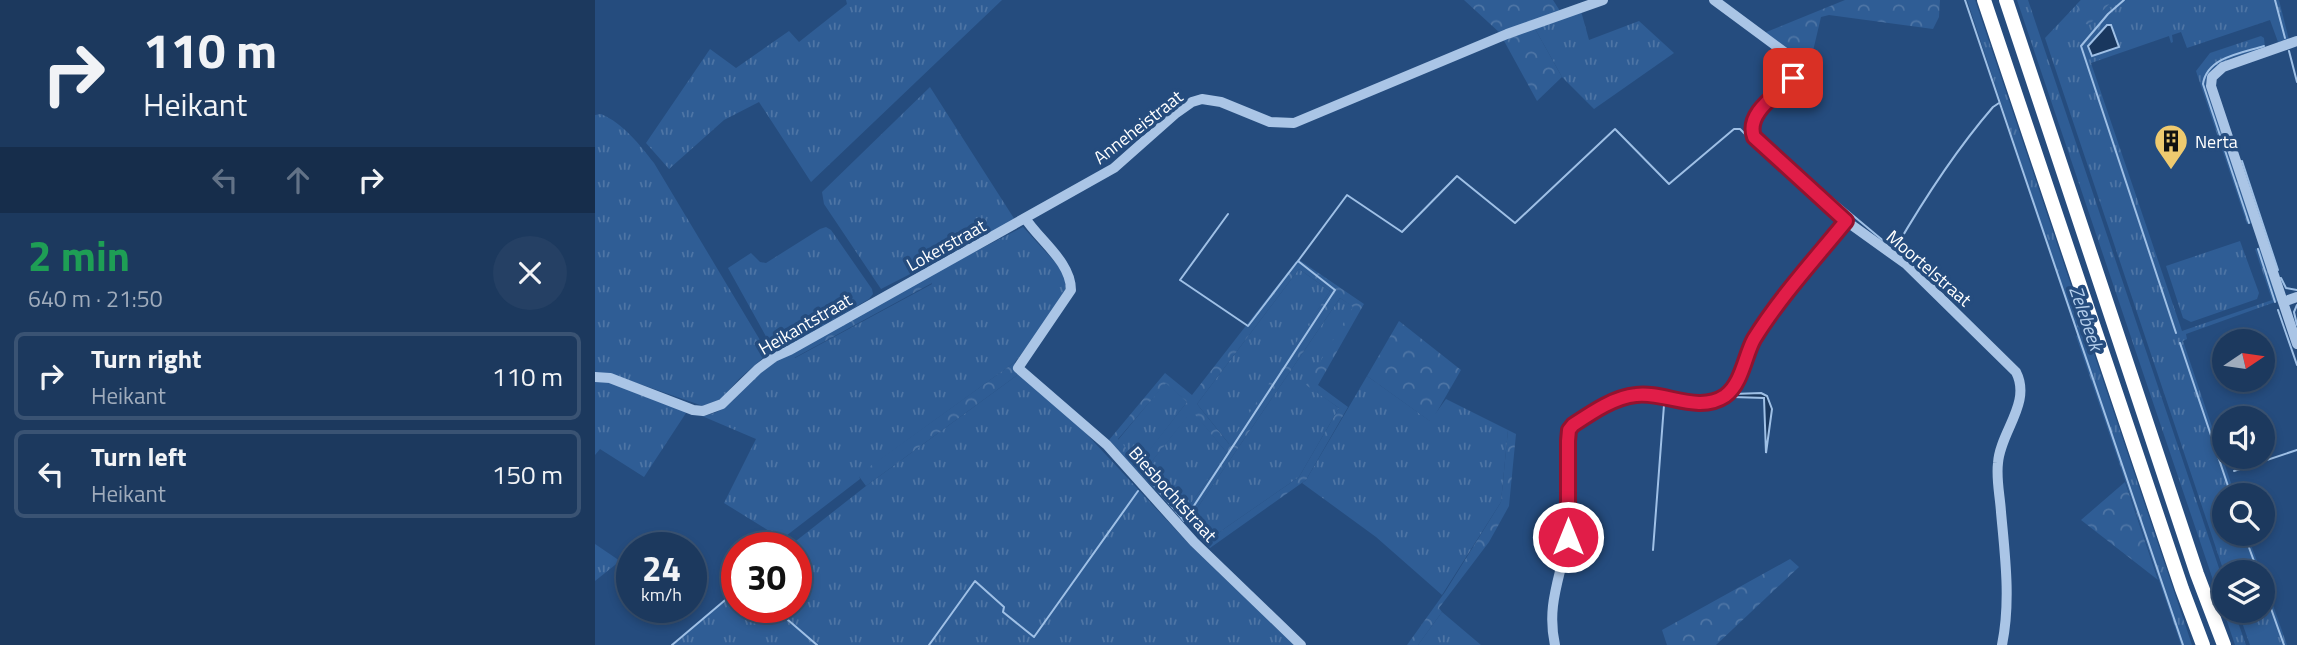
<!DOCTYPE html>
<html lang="en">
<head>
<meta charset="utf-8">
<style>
	:root { --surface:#1c395e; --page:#254064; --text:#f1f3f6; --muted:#a0acbc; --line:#3a5373 }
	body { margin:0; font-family:"Titillium Web",sans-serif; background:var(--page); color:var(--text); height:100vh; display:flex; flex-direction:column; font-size:26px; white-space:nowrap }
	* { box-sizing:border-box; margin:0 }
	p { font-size:23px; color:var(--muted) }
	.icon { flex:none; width:38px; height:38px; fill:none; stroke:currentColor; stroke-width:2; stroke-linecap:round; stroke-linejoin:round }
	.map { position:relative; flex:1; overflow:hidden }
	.sheet { display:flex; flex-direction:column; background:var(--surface); width:595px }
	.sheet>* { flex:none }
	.top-card { background:#1c395e; color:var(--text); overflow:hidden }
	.needle { width:46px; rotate:77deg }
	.buttons { position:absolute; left:1617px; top:329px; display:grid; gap:14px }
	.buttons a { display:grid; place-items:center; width:63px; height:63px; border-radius:50%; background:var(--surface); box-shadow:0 4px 10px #0003,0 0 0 2px var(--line); font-size:35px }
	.speed { position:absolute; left:21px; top:532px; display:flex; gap:14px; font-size:35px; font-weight:700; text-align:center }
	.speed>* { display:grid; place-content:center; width:91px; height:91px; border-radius:50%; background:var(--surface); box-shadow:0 4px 10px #0003,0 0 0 2px var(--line); line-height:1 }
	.speed small { font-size:18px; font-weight:400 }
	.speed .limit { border:10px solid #d22; background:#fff; color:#111 }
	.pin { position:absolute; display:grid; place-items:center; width:60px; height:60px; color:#fff; margin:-30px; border-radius:14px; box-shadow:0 4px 10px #0006 }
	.me { position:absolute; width:77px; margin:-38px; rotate:0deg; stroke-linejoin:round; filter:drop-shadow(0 0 5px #0008) }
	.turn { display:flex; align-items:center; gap:24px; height:147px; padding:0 28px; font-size:32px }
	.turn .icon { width:91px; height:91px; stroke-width:2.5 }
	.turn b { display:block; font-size:49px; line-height:60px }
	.lanes { display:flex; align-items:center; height:66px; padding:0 28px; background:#0003; justify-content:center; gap:35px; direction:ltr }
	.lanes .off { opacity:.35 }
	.round { display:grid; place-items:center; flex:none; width:74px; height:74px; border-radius:37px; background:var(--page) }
	.headline { display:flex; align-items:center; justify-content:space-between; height:119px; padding:0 28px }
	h1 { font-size:42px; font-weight:700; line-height:52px; color:#1e9e55 }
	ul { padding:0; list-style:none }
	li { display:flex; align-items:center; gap:21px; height:88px; margin:0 14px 10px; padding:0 14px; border:4px solid var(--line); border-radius:10px }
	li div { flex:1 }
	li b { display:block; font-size:26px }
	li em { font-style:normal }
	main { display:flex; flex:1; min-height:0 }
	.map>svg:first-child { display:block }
</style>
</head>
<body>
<main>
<section class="sheet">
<div class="top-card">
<div class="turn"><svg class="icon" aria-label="right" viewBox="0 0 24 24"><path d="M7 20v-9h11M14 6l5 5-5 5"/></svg><div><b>110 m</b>Heikant</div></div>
<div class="lanes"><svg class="icon off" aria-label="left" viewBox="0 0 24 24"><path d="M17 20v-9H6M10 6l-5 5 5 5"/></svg><svg class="icon off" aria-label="ahead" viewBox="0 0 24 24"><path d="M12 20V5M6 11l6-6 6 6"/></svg><svg class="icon" aria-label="right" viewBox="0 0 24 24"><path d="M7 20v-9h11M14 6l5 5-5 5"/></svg></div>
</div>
<div class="headline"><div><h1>2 min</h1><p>640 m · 21:50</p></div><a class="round"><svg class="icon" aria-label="close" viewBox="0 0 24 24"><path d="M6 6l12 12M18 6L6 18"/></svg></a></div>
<ul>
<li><svg class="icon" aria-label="right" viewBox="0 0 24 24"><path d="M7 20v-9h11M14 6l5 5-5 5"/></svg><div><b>Turn right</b><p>Heikant</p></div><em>110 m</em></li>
<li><svg class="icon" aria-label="left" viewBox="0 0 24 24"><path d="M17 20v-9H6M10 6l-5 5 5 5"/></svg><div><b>Turn left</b><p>Heikant</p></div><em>150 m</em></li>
</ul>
</section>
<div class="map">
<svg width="1702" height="645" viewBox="0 0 1702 645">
	<defs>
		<pattern id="grass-tufts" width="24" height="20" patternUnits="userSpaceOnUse" patternTransform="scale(1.75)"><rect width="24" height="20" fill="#2f5d95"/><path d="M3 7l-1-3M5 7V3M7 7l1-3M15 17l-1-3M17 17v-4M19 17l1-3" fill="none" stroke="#4e75a5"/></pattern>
		<pattern id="forest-crowns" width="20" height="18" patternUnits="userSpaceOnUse" patternTransform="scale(1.75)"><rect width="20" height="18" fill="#2f5d95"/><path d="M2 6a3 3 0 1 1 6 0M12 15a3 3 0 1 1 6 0" fill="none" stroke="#4e75a5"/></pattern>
	</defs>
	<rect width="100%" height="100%" fill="#254c7e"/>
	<!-- grass -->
	<path fill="url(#grass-tufts)" d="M251,0H407L216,182L164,102L129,120L74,169L51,143L115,49L141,68L194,31L204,42L252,4Z
		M1372,0H1380L1597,645H1586L1481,336L1483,335Z
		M1422,0H1433L1629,583V611H1639L1651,645H1640Z
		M1486,0H1684L1694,40L1683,42L1675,20L1592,48L1586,32L1577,35L1578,42L1576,43L1574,36L1496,63L1587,331L1677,300L1660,249L1665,247L1683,301L1591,334L1592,339L1588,341L1640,495H1629V534H1652L1666,572H1629L1450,38Z
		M986,11L994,40L1044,21L1079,53L999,109L967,77L939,27Z
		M1666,36L1669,38L1670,48C1649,55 1615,59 1611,85L1657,223L1652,224L1601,71L1615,53Z
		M335,87L420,220L286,289L229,204L227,192Z
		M6,114C29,124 44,144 59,163L171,350L170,356L144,379L126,399L108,406L16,374L0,373V115Z
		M231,227L236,230L277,289L278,294L274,299L188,349H178L133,268L156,253L165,262L171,263L225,229Z
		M428,227L469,272L472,287L450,323L420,362L264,475L265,479L187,539L129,503L161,439L107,416C137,413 149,383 171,367C178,362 187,358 195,354L200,358L337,284L333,276Z
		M1645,241L1664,293L1662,299L1596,322L1588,318L1571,266Z
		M704,269L735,291L635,445L602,404Z
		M745,298L759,307L712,385L744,408L704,477L610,542L592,523Z
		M425,373L485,427L595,545L699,645H78L142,589V607H201V548H192L271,486Z
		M772,376L835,421L851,399L913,430L906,502L847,595L781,537L707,483L711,480Z
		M0,381H13L89,409L91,413L49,477L5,449L0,455Z
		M571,382L592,402L544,464L523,440Z
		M597,410L632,453L586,517L546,475Z
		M0,544L25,561L0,581Z
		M1668,577L1692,645H1655L1643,611H1668Z
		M847,612L886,645H823Z"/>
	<!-- forest -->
	<path fill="url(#forest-crowns)" fill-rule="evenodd" d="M869,0H958L965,11L905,33Z
		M1250,0H1345L1344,17L1338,29L1234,15L1226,17L1218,51L1207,64L1169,33Z
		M1486,0H1518L1494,25L1491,24L1481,5Z
		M939,27L967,77L942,101L908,39Z
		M703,259L769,304L723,385L753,407L711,480L615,548L610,542L704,477L744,408L711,385L758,307L745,298L592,523L586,517L632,453L597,411L546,475L514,440L570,373L597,395ZM704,269L735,291L634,444L602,404ZM571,383L592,402L544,463L523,439Z
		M333,276L337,283L199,358L195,354Z
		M804,321L866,370L836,422L772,376Z
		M420,362L425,373L271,486L263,475Z
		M913,430L921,434L914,506L894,542L844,608L847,612L823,645H812L850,592L906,502Z
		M1530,482L1563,580L1486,520Z
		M1195,559L1204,567L1121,645H1072L1067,630Z"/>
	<!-- water -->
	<path fill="#19375e" stroke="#9fc0e6" stroke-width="2" d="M1512,25H1516L1524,47L1497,56L1493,46Z
		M1166,393L1172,396L1177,409L1171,453L1169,398L1139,397V394Z"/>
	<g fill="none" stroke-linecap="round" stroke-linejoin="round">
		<!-- stream -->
		<path stroke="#9fc0e6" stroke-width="2" d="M1370,0L1588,645
			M1529,0L1513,14L1486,46L1581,333
			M1680,0L1690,38
			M1694,51L1702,82
			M1647,161L1683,270
			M1228,195L1231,193L1291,243
			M633,214L585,280L653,326L702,262
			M1654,223L1608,84C1612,57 1647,53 1669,46
			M1300,249C1329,199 1360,151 1398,107L1404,103
			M1663,249L1680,302
			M1686,278L1691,288L1702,290
			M1702,305L1699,312L1702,325
			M1683,310L1702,365
			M1167,335L1250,230L1254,229
			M1585,343L1636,495
			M1639,471L1702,450
			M553,478L589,521L740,290L703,261L752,195L807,232L862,176L920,223L1020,129L1074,184L1139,129H1145L1156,140
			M1649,534L1663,572
			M1058,550L1069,405L1071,402
			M1668,586L1689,645
			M178,607L222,645
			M77,645L142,590
			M334,645L380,581L409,607L408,612L439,637L543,491"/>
		<!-- minor -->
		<path stroke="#aac5e6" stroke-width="10" d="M1119,0L1196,57C1202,65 1204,70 1198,78C1183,94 1150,113 1159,137L1251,221L1311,264L1421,372C1437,403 1405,432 1403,463C1401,479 1405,496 1406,512C1410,556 1416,601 1407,645
			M1702,41L1628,67L1617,77L1616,86L1702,344
			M430,218C445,241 476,262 476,290L423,368L512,445L599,542L706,645
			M1688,302L1702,297
			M0,377L15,378L98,410L108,411L127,404L163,369L179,357L195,350L519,168L580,114L597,102L607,99L626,102L675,122L699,123L912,34L1008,0
			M960,645C951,604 966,577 972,539C978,506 970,464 974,430C982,420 994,415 1005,410C1017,403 1031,395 1045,395C1072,394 1104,411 1129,396C1146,386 1147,360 1156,344C1183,300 1219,261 1251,221"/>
		<!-- highway -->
		<path stroke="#fff" stroke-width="14" d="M1389,0L1587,589L1608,645
			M1411,0L1602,574L1629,645"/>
	</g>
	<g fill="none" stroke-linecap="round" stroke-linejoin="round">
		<!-- route casing -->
		<g stroke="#92132f" stroke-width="18">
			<path id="route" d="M973,537V441L974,430L978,425C996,413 1019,397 1041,395C1069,391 1103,414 1130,396C1147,384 1150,355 1159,339C1185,297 1220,259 1251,221L1159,137C1150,113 1183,94 1198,78"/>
		</g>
		<!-- route -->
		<use href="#route" stroke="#e11d48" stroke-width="12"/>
	</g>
	<!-- icons -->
	<defs>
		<g id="building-pin" transform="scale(1.75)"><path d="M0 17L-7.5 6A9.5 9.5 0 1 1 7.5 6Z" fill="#efca6f" stroke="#254c7e"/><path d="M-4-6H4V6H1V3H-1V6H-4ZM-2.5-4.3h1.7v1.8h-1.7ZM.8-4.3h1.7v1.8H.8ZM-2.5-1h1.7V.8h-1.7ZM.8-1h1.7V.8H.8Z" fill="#111"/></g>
	</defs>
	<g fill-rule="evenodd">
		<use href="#building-pin" x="1576" y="141"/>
	</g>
	<g text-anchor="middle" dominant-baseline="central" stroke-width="7" stroke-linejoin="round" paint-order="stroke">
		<!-- street labels -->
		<g font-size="18" fill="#fff" stroke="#254c7e">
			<text transform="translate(543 127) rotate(-38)">Anneheistraat</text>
			<text transform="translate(351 245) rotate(-29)">Lokerstraat</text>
			<text transform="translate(1334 268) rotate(41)">Moortelstraat</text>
			<text transform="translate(210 324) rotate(-30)">Heikantstraat</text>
			<text transform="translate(578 494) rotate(48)">Biesbochtstraat</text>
		</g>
		<!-- poi labels -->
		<g font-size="18" fill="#fff" stroke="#254c7e" text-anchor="start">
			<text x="1600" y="141">Nerta</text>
		</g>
		<!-- water labels -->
		<g font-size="19" font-style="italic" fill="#b5cfed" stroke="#254c7e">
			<text transform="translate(1492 318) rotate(71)">Zelebeek</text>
		</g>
	</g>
</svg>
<div class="buttons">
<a><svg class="needle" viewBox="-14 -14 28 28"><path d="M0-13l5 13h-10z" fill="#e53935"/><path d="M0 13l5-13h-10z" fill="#a0acbc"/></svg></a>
<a><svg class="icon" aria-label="sound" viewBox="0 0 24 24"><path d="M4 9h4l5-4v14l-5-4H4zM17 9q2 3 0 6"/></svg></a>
<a><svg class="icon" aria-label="search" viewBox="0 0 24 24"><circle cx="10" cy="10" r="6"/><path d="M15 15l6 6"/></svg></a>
<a><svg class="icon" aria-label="layers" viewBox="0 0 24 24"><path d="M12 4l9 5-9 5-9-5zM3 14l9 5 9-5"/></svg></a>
</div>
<div class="speed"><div>24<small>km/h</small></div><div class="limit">30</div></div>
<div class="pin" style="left:1198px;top:78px;background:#d93025"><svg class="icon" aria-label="arrive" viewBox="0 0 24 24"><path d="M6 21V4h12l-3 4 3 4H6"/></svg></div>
<svg class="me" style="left:973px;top:537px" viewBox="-20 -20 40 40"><circle r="17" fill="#e11d48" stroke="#fff" stroke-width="3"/><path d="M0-11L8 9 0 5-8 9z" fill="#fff"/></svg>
</div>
</main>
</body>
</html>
